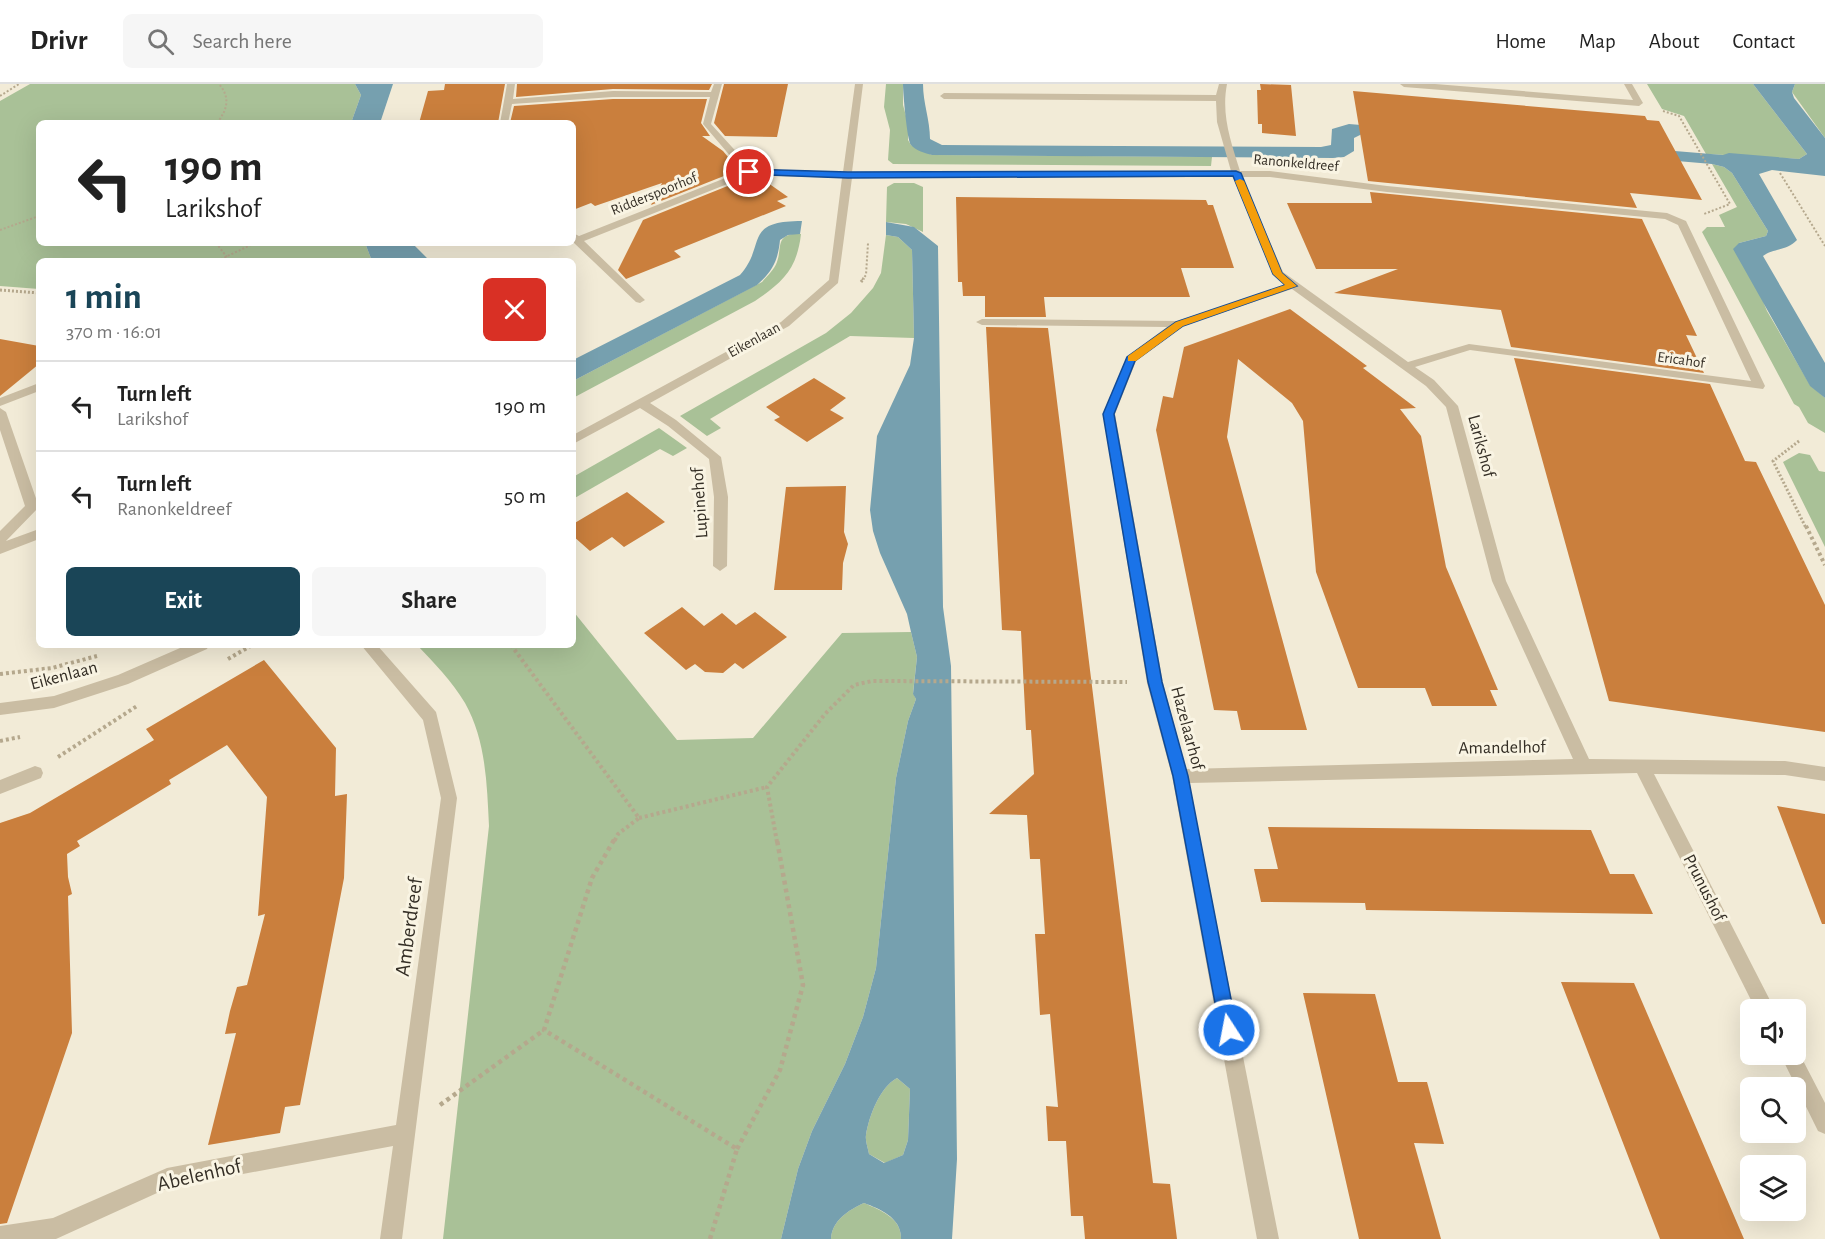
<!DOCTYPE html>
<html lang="en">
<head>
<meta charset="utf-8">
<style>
	:root { --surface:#fff; --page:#f6f6f6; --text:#222; --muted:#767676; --line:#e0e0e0; --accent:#1a4557 }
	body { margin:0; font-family:"Alegreya Sans",sans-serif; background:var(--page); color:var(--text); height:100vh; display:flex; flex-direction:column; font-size:22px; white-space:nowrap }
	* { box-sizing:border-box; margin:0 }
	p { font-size:20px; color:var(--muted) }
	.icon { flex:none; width:33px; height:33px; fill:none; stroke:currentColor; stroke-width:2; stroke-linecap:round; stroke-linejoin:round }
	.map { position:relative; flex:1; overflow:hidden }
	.sheet { position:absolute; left:36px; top:174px; width:540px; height:390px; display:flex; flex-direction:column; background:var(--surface); border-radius:9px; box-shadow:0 6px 24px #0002 }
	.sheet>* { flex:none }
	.banner { position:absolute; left:36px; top:36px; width:540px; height:126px; border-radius:9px; box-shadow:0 6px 24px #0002; background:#fff; color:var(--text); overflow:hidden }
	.tools { position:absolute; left:1740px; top:915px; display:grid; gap:12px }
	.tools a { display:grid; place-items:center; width:66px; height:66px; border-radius:9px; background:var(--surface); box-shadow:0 6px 24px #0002; font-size:30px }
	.pin { position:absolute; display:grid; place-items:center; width:51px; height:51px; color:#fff; margin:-26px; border:3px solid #fff; border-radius:50%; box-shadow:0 2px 6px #0007 }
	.me { position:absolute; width:66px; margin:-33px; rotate:349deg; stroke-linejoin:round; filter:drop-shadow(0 0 4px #0008) }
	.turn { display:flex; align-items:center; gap:21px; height:126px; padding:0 30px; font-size:27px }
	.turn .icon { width:78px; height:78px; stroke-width:2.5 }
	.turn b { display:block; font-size:42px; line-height:51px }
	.round { display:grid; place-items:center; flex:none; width:63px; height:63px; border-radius:9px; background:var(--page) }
	.head { display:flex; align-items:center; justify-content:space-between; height:102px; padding:0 30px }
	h1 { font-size:36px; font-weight:600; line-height:45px; color:var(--accent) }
	.primary-button { display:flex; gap:12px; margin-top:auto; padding:12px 30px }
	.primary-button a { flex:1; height:69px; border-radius:9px; background:var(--accent); color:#fff; font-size:24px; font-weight:600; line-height:69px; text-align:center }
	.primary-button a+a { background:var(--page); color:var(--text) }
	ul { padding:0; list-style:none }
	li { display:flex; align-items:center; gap:18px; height:90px; padding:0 30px; border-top:2px solid var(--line) }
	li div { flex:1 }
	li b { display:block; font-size:22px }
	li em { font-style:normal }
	header { display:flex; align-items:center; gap:36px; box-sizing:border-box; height:84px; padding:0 30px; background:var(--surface); border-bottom:2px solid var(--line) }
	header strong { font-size:28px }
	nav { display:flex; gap:33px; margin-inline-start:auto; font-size:21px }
	.search { width:420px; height:54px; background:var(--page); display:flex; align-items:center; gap:15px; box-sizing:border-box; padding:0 21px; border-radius:9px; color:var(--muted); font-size:22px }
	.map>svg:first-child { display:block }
</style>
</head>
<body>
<header>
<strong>Drivr</strong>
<div class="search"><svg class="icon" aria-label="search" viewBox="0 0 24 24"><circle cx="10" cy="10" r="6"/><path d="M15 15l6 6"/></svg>Search here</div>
<nav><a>Home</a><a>Map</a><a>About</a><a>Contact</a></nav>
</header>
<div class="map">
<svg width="1825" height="1155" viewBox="0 0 1825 1155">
	<rect width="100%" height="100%" fill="#f2ebd7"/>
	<!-- green -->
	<path fill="#a9c197" d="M30,0H355L361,11L351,39H39V159H365L372,177H39V205L0,202V17Z
		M886,0H903V21L908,39V56L911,61L932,71L1212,73L1211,82L893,80L888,76L890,46L884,23Z
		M1647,0H1753L1807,70L1799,75L1706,70L1684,32L1662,25Z
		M1795,0H1825V54L1792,8Z
		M1712,80L1724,83L1732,89L1768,147L1766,152L1739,159L1767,227L1810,301L1825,314V349L1808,339L1799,323L1794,320L1702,148L1707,143H1725L1719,131L1737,123Z
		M894,99H914L923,103V148L906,140L886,138L887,103Z
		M792,150H801C797,185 783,198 755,217L573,314V297L762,198C767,192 774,186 777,178C782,164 776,154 792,150Z
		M886,151L898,153L912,166L914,254L850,252L710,335L721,344L707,352L680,332L826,249L851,229L873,204L881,189Z
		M659,344L687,364L673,372L660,365L573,415V393Z
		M1799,369L1810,371L1819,387L1825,388V463L1783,378Z
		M573,527L677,656L753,654L842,549L911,548L917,573L913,609L916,615L908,637L896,694L876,884L863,933L845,980L812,1047L798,1085L781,1155H443L489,742C487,701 486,656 465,619C452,597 434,579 417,561H573Z
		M897,994L910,1005L908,1056L903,1071L885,1079L869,1070C868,1064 865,1057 866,1051C869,1032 880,1003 897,994Z
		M864,1119C880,1126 902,1134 901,1155H831C832,1136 849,1126 864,1119Z"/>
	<!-- water -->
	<path fill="#76a0af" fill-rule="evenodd" d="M355,0H393L380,39H351L361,11Z
		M903,0H923C923,19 930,36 930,55L942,61L1321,63L1331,61L1332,45L1349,40L1723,71L1729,69L1799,75L1807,70L1753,0H1795L1792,8L1794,14L1825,54V92L1772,86L1759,90L1797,156C1787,167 1773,164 1763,172L1825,279V314L1810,302L1733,165L1739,159L1766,152L1768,147L1732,89L1724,83L1712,80L1362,50L1354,54V67L1344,73L1333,74L932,71C925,69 916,67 911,61C907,57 903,8 903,0Z
		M802,137L800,150L788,151L780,156C778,176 773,187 757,201L573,297V276L740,191C767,161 742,137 802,137Z
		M886,138L914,143L938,162L943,523L951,582L957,1075L952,1155H901C902,1134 880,1125 864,1119C849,1126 832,1136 831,1155H781L798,1085L812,1047L845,980L863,933L876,884L896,694L908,637L916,615L913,610L917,573L911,548L907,530L880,469L873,447L870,426L877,352L910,281L914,254L912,166L898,153L886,151ZM897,994L910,1005L908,1056L903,1071L884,1079L869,1070C868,1064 865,1057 866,1051C869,1032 880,1003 897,994Z
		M365,159H412L430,177H372Z"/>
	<!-- building -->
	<path fill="#ca7f3d" d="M445,0H505L498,39H419L428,7L444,6Z
		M517,0H712L709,6L613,5L516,13Z
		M724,0H788L777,53L725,52L714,39Z
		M1260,0L1291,1L1296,52L1262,49V40H1258L1257,6H1261Z
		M1353,7L1645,32L1647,36L1659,37L1702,116L1630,109L1637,124L1368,97Z
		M613,15H707L701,39L710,52H702L723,67L739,86L651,121L662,99L595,122L591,119L573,126V39H510L514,22Z
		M750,93L761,94L788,113L777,117L786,122L674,167L681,173L626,195L618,186L643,136Z
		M1370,108L1642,135L1697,252L1686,251L1704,289L1511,263L1501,226L1334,209L1398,185H1316L1287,119H1372Z
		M956,113L1206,116L1208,121H1213L1234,184H1181L1190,213H1044L1046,233H985V212H963L962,198H958Z
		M1290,225L1367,282L1363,284L1416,324L1400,325L1421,352L1446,483L1498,606H1490L1497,622H1432L1425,604H1358L1316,488L1303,337L1292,319L1238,275L1227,353L1307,646H1241L1237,627L1214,626L1156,346L1163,312L1173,314L1184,263Z
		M986,243L1048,244L1153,1099L1170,1100L1177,1155H1085L1083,1132H1071L1066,1057H1048L1046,1022L1058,1023L1050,930L1040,931L1035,850H1045L1040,775H1030L1027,731L989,730L1034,690L1031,646H1026L1021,547L1002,546Z
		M0,255L39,262V280L0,312Z
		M1514,274L1710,300L1745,377L1756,378L1825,521V648L1609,617Z
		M814,294L846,314L830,326L844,334L807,358L774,336L780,333L766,323Z
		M846,402L844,448L848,460L843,479L842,506H774L786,403Z
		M627,408L665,438L624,463L612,453L590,467L573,452V440Z
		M682,523L704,542L722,529L736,541L755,528L787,553L743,585L735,579L723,589L705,588L695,580L686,586L644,549Z
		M264,576L336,664L335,712L347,710L344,794L300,1021L285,1023L280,1049L208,1061L236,949L225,950L230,927L237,903L247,901L265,830L258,832L267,713L227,661L169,696L171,700L77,757L80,762L67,770L68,793L72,810L68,812L72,949L7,1139L0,1140V739L30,729L154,656L146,645Z
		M1777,722L1825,730V840H1822Z
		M1268,743L1591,746L1610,790H1634L1653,830L1366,826L1365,819L1261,818L1254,785H1278Z
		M1561,898L1634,899L1744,1155H1660Z
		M1303,909L1375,910L1398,998H1427L1444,1060L1414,1059L1441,1155H1359Z"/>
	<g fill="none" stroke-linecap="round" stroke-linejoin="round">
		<!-- path-far3 -->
		<path stroke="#b5a88d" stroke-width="2" stroke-dasharray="2 2" stroke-linecap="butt" d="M0,12L19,0
			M1663,27L1679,32L1730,120L1704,130
			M217,39C227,26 231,14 219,0
			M1780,89L1825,162
			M0,146L39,132
			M216,159L230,177
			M217,177L255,159
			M862,196L866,191L868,159"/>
		<!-- path-far2 -->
		<path stroke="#b5a88d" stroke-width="3" stroke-dasharray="2 2" stroke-linecap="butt" d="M861,198L864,194
			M0,206L39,209
			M1799,357L1773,377L1806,444"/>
		<!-- path-far1 -->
		<path stroke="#b5a88d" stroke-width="4" stroke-dasharray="3 3" stroke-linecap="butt" d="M1806,442L1825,481
			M511,561L639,734L618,750L614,758
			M228,575L252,561
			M0,590L52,584L97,572
			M0,657L20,653
			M58,673L137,622
			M639,734L767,703
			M777,758L767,703L825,630L854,601L872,597L1127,598"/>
		<!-- path -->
		<path stroke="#b5a88d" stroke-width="4.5" stroke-dasharray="4 4" stroke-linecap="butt" d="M614,756L592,794L544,946L737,1065L710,1155
			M440,1021L544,946
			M737,1065L780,986L803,901L777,756"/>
		<!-- minor -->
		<path fill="#cabda3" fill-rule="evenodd" d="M507,0H515L513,15L613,7L711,8L714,0H722L711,40L752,85L843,88L855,0H863L852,88L1231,87L1217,38L1216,17L944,15L940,12L944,9L1216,11L1219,0H1227C1221,31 1231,58 1240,87H1270L1387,102L1667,129L1686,137L1765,302L1763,305L1470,266L1415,283L1434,296L1458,322L1506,497L1589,675L1785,677L1825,683V697L1785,691L1654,690L1775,926H1756L1637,689L1189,699L1279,1155H1257L1172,692L1147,599L1103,330L1127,273L1167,243L982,241L976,238L982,235L1178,237L1286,201L1273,190L1233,93L852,94L838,199L789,242L650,319L676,336L721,373L728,413L727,482L720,487L713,482L714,413L709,375L668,342L640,324L573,360V351L781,238L829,196L842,94L750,91L584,157L645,216L640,219L636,218L573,158V149L579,152L743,87L703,40L710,13H613L512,20L508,39H500ZM1242,93H1270L1387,108L1665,135L1678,141L1751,297L1469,260L1408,278L1283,188ZM1292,205L1426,302L1446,323L1492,497L1573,675L1186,685L1163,599L1115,330L1136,277L1183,242Z
			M1400,0H1435L1633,16L1624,0H1632L1643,19L1639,22L1404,3Z
			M39,299V307L0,322V314Z
			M0,324L6,328L39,423L6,457L39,445V455L0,470V447L25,422L0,346Z
			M187,561H209L207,565L128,600L54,624L0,631V619L54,612L118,591Z
			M361,561H377L436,628L457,714L402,1155H380L393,1062L168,1104L56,1155H0V1142L53,1134L167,1084L396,1041L441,714L423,636Z
			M35,682L41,684L43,689L41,694L0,710V696Z
			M1796,963L1825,1019V1050L1818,1047L1780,970H1796Z"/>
	</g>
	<!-- route -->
	<path fill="#1a73e8" stroke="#114b97" stroke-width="1.5" d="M749,85L848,88L1236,87L1241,89L1282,189L1297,202L1183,242L1135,277L1114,330L1162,598L1188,692L1237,946L1235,953L1229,955L1222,953L1220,946L1173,692L1148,598L1103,330L1127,273L1176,238L1285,201L1273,190L1233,92L848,94L746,90V86Z"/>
	<!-- slow -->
	<path fill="#f59e0b" d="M1240,95L1244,97L1282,189L1297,202L1183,242L1136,277H1128V272L1176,238L1285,201L1273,190L1235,97Z"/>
	<g text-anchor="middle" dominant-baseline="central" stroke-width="6" stroke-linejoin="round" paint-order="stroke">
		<!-- far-street labels -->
		<g font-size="15" fill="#342e25" stroke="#f9f4e3">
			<text transform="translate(1296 79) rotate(5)">Ranonkeldreef</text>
			<text transform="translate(654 110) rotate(-22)">Ridderspoorhof</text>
			<text transform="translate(754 256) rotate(-29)">Eikenlaan</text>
			<text transform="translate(1681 276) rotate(8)">Ericahof</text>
		</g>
		<!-- street labels -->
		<g font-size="18" fill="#342e25" stroke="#f9f4e3">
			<text transform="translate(1481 362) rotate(75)">Larikshof</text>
			<text transform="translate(700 419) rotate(-94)">Lupinehof</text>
			<text transform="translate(64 592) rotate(-15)">Eikenlaan</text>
			<text transform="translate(1187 644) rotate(75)">Hazelaarhof</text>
			<text transform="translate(1502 664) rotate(-1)">Amandelhof</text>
			<text transform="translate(1704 804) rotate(63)">Prunushof</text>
		</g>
		<!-- near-street labels -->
		<g font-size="21" fill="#342e25" stroke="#f9f4e3">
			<text transform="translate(409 843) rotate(-82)">Amberdreef</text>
			<text transform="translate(199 1091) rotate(-13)">Abelenhof</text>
		</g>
	</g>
</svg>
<div class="tools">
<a><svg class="icon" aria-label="sound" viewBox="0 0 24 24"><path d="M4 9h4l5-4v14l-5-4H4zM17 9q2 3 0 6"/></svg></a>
<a><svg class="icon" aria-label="search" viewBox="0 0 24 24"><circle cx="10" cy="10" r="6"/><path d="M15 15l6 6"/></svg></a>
<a><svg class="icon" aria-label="layers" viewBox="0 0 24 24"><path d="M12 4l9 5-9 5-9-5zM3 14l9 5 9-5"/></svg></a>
</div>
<div class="pin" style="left:749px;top:88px;background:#d93025"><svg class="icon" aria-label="arrive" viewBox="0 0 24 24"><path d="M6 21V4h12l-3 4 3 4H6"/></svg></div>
<svg class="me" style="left:1229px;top:946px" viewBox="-20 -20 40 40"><circle r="17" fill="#1a73e8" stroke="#fff" stroke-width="3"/><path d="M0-11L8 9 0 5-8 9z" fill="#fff"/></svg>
<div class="banner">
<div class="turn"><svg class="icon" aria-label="left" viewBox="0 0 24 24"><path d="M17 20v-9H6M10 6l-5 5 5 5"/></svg><div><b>190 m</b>Larikshof</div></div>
</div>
<section class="sheet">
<div class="head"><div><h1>1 min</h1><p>370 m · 16:01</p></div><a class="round" style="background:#d93025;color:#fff"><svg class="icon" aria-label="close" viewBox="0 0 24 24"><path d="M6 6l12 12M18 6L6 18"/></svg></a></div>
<ul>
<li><svg class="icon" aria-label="left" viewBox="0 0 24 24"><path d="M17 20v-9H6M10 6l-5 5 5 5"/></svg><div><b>Turn left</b><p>Larikshof</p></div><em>190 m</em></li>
<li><svg class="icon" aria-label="left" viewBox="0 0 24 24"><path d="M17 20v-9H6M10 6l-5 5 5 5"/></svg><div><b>Turn left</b><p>Ranonkeldreef</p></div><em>50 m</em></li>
</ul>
<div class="primary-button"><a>Exit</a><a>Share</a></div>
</section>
</div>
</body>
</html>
